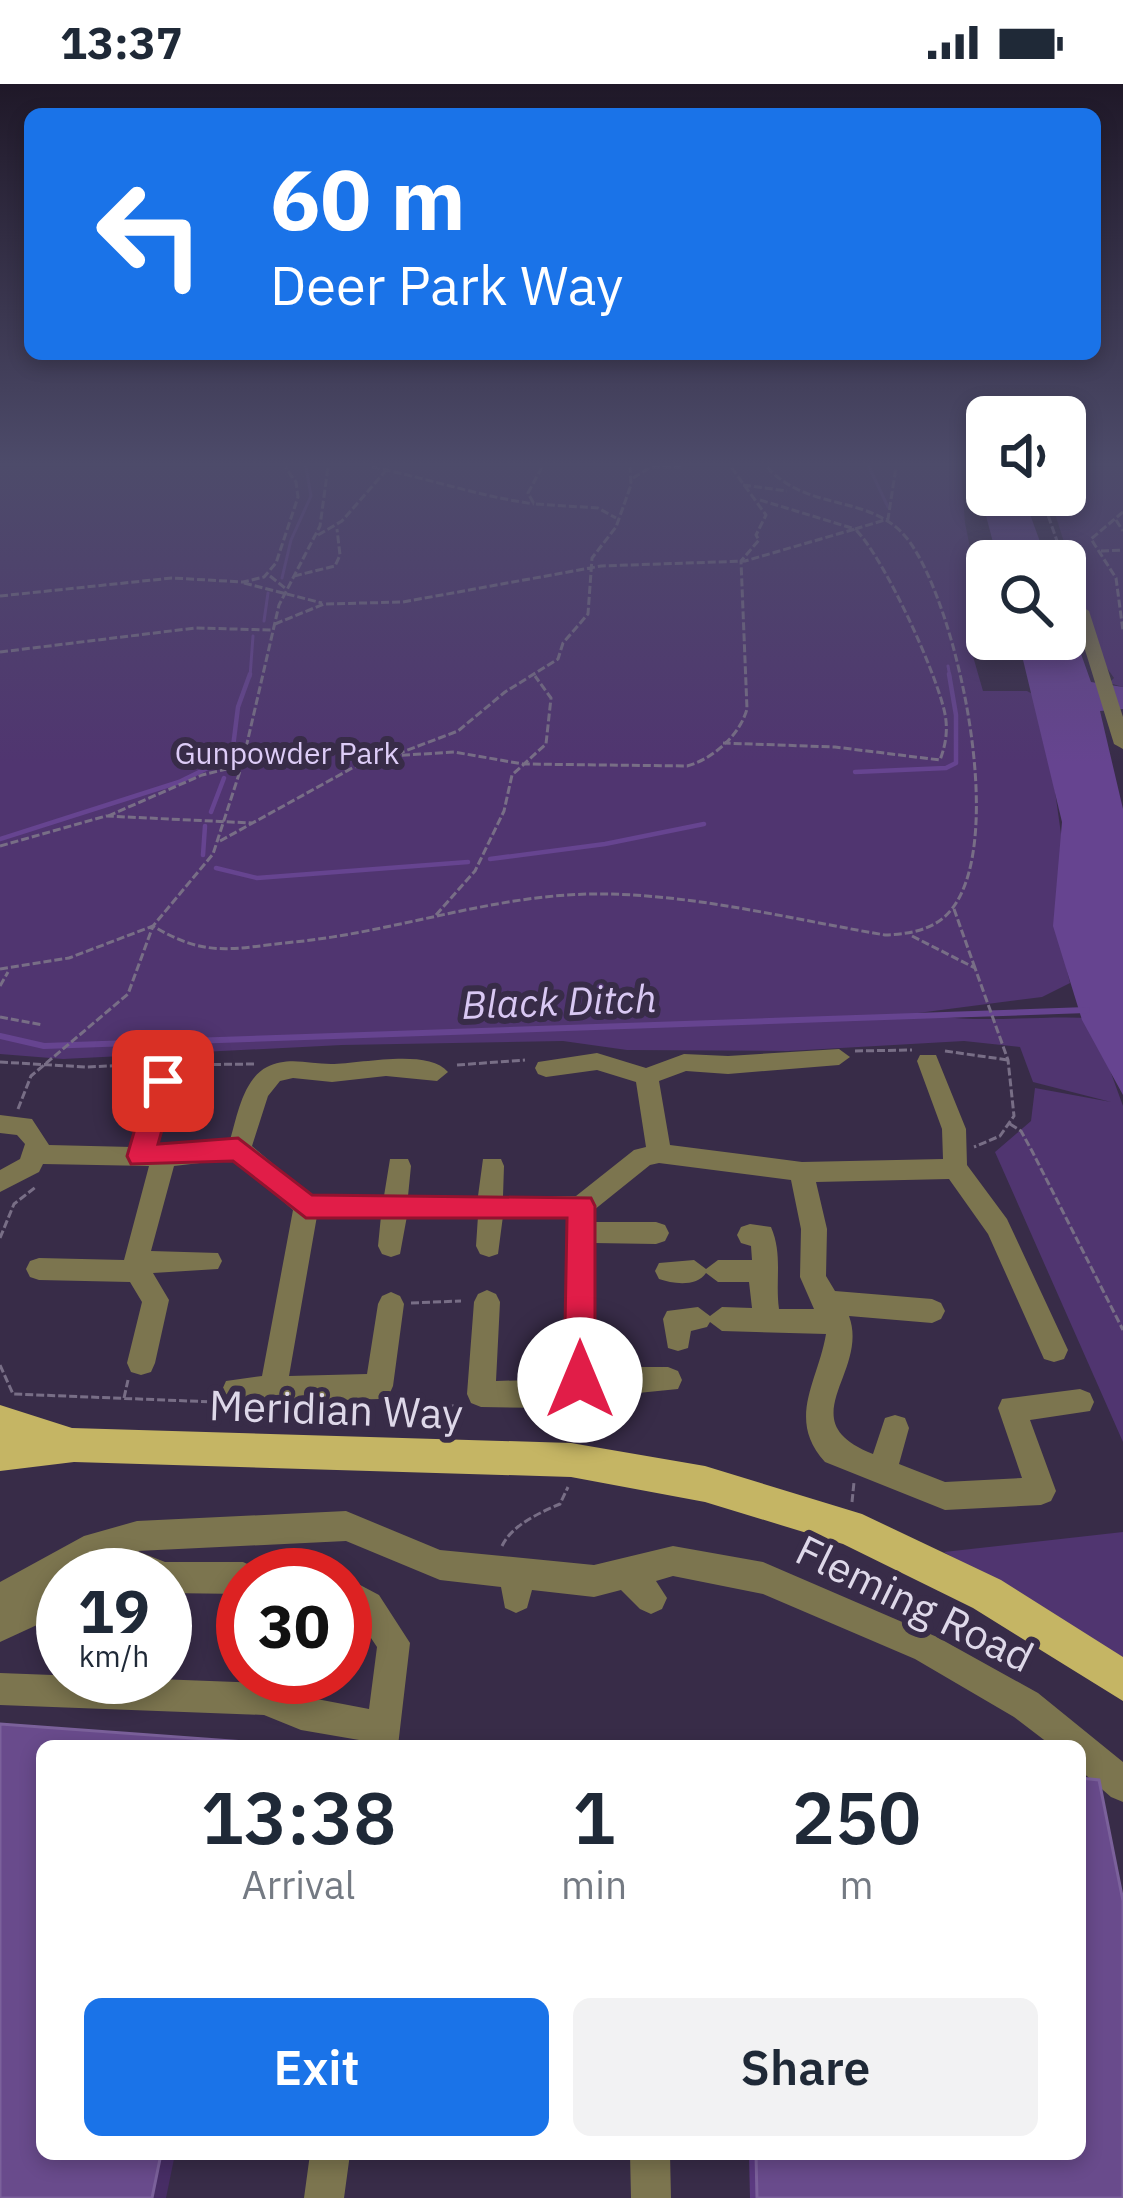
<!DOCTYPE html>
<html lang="en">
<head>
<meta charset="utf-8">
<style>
	:root { --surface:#fff; --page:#f2f2f3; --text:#1f2937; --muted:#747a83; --accent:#1a73e8 }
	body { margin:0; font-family:"IBM Plex Sans",sans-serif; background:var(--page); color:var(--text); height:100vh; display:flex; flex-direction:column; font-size:45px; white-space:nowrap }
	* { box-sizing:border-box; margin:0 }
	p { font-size:39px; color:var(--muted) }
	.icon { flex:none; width:66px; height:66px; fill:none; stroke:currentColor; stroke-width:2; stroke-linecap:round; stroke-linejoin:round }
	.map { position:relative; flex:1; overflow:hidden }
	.drawer { position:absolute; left:36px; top:1656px; width:1050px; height:420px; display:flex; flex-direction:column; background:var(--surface); border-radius:18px; box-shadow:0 6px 18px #0003 }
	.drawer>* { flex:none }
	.top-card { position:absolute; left:24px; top:24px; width:1077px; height:252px; border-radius:18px; box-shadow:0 6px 18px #0003; background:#1a73e8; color:#fff; overflow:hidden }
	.controls { position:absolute; left:966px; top:312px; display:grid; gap:24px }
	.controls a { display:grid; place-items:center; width:120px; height:120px; border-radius:18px; background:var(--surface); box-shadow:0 6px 18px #0003; font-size:60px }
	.speed { position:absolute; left:36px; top:1464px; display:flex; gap:24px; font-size:60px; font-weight:700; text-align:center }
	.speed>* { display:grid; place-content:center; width:156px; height:156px; border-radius:50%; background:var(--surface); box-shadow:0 6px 18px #0003; line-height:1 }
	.speed small { font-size:30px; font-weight:400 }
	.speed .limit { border:18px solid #d22; background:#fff; color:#111 }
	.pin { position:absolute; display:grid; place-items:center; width:102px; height:102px; color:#fff; margin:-51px; border-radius:24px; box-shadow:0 6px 18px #0006 }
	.me { position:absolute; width:132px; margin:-66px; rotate:0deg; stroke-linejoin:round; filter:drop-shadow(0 0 9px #0008) }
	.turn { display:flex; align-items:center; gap:42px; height:252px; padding:0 48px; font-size:54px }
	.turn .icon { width:156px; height:156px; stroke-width:2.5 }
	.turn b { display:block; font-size:84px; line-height:102px }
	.eta { display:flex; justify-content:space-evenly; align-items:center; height:204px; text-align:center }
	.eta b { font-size:72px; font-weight:600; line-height:84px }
	.button { display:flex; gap:24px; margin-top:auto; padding:24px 48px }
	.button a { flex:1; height:138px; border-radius:18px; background:var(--accent); color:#fff; font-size:48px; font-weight:600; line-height:138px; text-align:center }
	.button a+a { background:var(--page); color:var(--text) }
	.status { display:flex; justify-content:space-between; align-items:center; height:84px; padding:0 60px; background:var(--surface); direction:ltr }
	.status svg { height:33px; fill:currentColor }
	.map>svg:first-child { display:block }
</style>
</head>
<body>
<div class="status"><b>13:37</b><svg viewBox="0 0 49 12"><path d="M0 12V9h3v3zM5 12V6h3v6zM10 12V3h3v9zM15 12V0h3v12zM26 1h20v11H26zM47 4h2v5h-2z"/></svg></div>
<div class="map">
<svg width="1123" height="2114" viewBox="0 0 1123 2114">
	<rect width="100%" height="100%" fill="#382c48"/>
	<!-- green -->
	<path fill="#503570" d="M0,383H961L965,439L987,547L966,548L983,607H1027L1042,615L1064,771L1057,844L1070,899L1042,913L918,929C976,941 1033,931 1091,934L1123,1022V1358L995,1068L1031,1037L1035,1004L1111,1018L1033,998L1020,963L964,957L788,967L627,966L563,957L342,961L63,975L0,970Z
		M1065,383H1123V603L1109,599L1114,594L1102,577L1049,411H1065Z
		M1123,1448V1580L944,1468Z"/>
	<!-- water -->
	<path fill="#664490" d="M973,383H987V411H1023L1047,477H998Z
		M1065,525L1091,598L1123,603V625L1100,627L1123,725V1011L1082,936L1053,842L1062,738L1018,555H1065Z"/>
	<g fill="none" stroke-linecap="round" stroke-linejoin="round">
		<!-- stream-far2 -->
		<path stroke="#664490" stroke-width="3" d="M869,383L888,423
			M282,494L291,456L311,412L306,383
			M264,537L268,509
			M948,582L950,593
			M250,593L253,552"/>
		<!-- stream-far1 -->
		<path stroke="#664490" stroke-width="4.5" d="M231,679L238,623L250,590
			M855,688L946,684L956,679V631L949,590
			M211,728L224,694
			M0,755L179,698L234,671
			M203,771L205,742
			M490,775L605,760L704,740
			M216,784L257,794L468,778"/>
		<!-- stream -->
		<path stroke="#664490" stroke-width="6" d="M0,952L44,962L1087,926"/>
		<!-- path -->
		<path stroke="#786e86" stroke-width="3" stroke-dasharray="8 3" stroke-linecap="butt" d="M372,383C427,394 478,412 534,420
			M542,383L528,409L534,420L598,424L616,434
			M633,394L651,383H681
			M743,401L787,407
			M1041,411L1064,477
			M760,416L855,445L888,435L896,383
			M1123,428L1091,455L1116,494L1123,547
			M1116,436L1123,447
			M318,451L342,437L389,383
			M1101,467L1123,466
			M1065,481L1076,514
			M270,492L285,504
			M294,492L335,482L340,471L337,445
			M244,499L322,519
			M0,512L172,494L243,498L264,493L276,479L298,413L296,398L285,383
			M275,540L324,520L403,518L601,482L745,477L855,445C884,473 937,590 945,630C948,646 946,660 940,676L835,663L723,659
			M0,568L195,544L272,546
			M397,670L458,647L505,608L558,575L563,559L588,530L592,474L616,443L631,401L630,383
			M391,672L454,668L523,680L687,682C713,675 740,651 747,625L741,477L759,456L756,451L766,431L731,383
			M108,732L202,691L239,682
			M220,757L354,683L388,673
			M0,762L106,732L252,739
			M954,825L975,884
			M436,831L475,787L504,727L512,691L546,660L551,614L535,592
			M912,852L975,884L1008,976L1014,1032L1000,1052L974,1063
			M0,885L69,874L153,842C207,875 234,864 294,858C395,848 492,811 593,810C690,809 790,835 885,851C910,850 935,846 951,826C1008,757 958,524 909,457C874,409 808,429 767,383
			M0,902L8,888
			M0,933L43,941
			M855,967L912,966
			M945,967L1008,976
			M0,978L86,983L154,980
			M169,981L255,980
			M457,981L525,976
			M18,1025L31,992L128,910L153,842L213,770L242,681L279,521L320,442L328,383
			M1010,1040L1021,1047L1032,1067L1123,1246
			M0,1154L14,1120L37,1102
			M411,1219L461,1217
			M0,1281L13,1310L214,1318
			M124,1314L128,1296
			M391,1321L460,1322
			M852,1418L854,1398
			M502,1462C512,1441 539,1429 560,1420L568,1403"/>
		<!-- minor -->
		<path fill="#7c754f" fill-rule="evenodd" d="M1081,522L1089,527L1123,633V665L1114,660L1073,527Z
			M839,965L850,973L839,981L728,990L686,987L659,997L670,1061L802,1078L943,1075L942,1045L917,977L920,971H936L966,1045L967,1081L1007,1135L1068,1266L1064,1275L1054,1278L1044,1275L988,1150L949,1095L816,1098L827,1145L826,1192L835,1207L932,1215L941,1219L945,1227L941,1235L932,1239L849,1232C870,1289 788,1337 873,1370L885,1334L895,1331L905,1334L909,1344L899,1380L945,1398L1022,1394L998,1324L1002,1315L1080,1305L1090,1309L1094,1318L1090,1327L1030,1336L1056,1407L1051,1417L1041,1421L945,1426L825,1378C786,1335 818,1298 826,1250L722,1247L710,1238L707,1243L691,1247L688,1264L678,1267L668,1264L663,1235L667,1227L698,1223L710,1232L722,1223L752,1224L749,1198H718L706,1189C697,1203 673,1200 659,1195L655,1187L659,1179L694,1176L706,1185L718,1176H752L751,1162L741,1159L737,1151L741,1143L750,1140L771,1143C783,1171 775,1196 779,1225H814L800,1193L801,1145L791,1096L659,1079L650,1081L594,1126V1138H656L665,1141L669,1149L665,1157L656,1160L594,1159L597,1283H668L678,1287L682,1296L678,1305L638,1309L636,1323L595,1327L579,1319L552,1324L481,1323L471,1319L467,1310L474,1218L478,1210L487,1206L496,1210L500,1218L496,1297L566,1295L569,1132H503L498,1170L489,1173L480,1170L476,1162L478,1132H407L400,1170L391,1173L382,1170L378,1162L381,1132H317L289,1292L367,1290L378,1220L382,1212L391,1208L400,1212L404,1220L393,1302L389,1311L379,1315L236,1319L226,1315L222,1306L226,1297L262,1292L293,1126L234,1075L174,1082L151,1167L218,1169L222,1177L218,1185L153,1189L169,1216L155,1279L151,1288L141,1291L131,1288L127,1279L142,1218L130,1198L39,1196L30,1193L26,1185L30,1177L39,1174L124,1176L149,1082L43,1080L39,1088L0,1108V1086L20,1075L25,1060L17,1051L0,1049V1031L32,1035L49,1061L132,1063L151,997L163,988L175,997L156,1063L230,1056C237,1033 243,995 267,983C288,972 310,980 331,980C360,980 428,964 448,988L437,997L386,992L332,998L293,994L280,997L268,1012L252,1062L311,1112H384L390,1075H408L411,1082L408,1112H478L483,1075H501L504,1082L503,1112H576L634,1066L646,1063L636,998L597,986L546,993L538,990L535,984L538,978L597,969L646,984L684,970L728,972Z
			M346,1427L440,1466L594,1481L673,1462L763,1478L937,1553L1038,1609L1123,1678V1718L1111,1713L1080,1686V1662H1052L1014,1633L915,1575L763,1510L673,1492L656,1497L667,1514L662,1525L651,1530L640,1525L621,1506L594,1513L532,1506L527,1524L516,1529L505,1524L501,1503L440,1496L346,1457L137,1467L165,1478H243L254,1483L257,1491H243V1510L165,1509V1491H63V1529L0,1558V1498L84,1452L137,1437Z
			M345,1493L379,1511L410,1559L398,1662H364L365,1657L301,1646L264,1631L0,1621V1589L264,1599L301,1612L369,1625L377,1563L357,1533L345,1526Z
			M310,2070H350L344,2114H304Z
			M630,2070H670L671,2114H631Z"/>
		<!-- major -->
		<path fill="#c5b564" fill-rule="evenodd" d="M0,1321L72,1344L571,1359L705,1382L862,1430L1001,1496L1123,1573V1617L973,1524L843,1460L705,1418L571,1393L74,1378L0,1387Z"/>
	</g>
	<!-- wall -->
	<path fill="#5b3a81" d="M749,2070H1080L1123,2114H750Z"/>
	<!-- shaded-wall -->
	<path fill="#472d65" d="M161,2070H175L166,2114H152Z"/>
	<!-- building -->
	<path fill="#694b8c" stroke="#7b619b" stroke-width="3" d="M0,1640L247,1658L246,1662H42V2070H161L152,2114H0Z
		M1080,1694L1099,1696L1123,1817V2114H757L756,2070H1080Z"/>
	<!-- sky -->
	<linearGradient id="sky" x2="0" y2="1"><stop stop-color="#1f1828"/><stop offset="0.56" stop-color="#4d4b6a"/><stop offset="1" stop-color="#4d4b6a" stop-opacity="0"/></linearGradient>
	<rect width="1123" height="679" fill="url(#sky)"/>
	<!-- route -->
	<path fill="#e11d48" stroke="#92132f" stroke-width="3" d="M163,987L176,997L158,1060L238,1054L312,1111L591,1114L595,1122V1296L591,1306L580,1310L568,1306L564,1296L567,1134H306L233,1077L131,1080L127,1072L149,997Z"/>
	<g text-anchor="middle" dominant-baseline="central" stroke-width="12" stroke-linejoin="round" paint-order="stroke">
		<!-- far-park labels -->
		<g font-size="30" fill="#ddccf7" stroke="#382c48">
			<text x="287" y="668">Gunpowder Park</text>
		</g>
		<!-- water labels -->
		<g font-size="39" font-style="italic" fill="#d9c8f3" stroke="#382c48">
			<text transform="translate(559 917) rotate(-2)">Black Ditch</text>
		</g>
		<!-- near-street labels -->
		<g font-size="42" fill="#ded8e9" stroke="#382c48">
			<text transform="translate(336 1325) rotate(2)">Meridian Way</text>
			<text transform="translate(915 1519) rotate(26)">Fleming Road</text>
		</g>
	</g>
</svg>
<div class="controls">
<a><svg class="icon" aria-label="sound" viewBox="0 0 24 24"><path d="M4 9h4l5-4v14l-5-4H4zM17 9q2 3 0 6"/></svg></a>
<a><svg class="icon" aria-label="search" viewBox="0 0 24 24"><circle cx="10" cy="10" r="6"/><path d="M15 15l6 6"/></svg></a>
</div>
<div class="speed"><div>19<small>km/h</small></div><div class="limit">30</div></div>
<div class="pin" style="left:163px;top:997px;background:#d93025"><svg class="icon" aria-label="arrive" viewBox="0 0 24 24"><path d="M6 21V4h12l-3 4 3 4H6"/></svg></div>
<svg class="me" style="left:580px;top:1296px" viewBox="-20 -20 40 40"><circle r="19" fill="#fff"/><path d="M0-13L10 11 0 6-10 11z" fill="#e11d48"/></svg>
<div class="top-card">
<div class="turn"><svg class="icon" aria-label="left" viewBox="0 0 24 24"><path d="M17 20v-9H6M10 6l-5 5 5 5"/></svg><div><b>60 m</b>Deer Park Way</div></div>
</div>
<section class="drawer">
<div class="eta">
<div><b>13:38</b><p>Arrival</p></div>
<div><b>1</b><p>min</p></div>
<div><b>250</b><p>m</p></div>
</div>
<div class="button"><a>Exit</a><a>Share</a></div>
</section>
</div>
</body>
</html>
